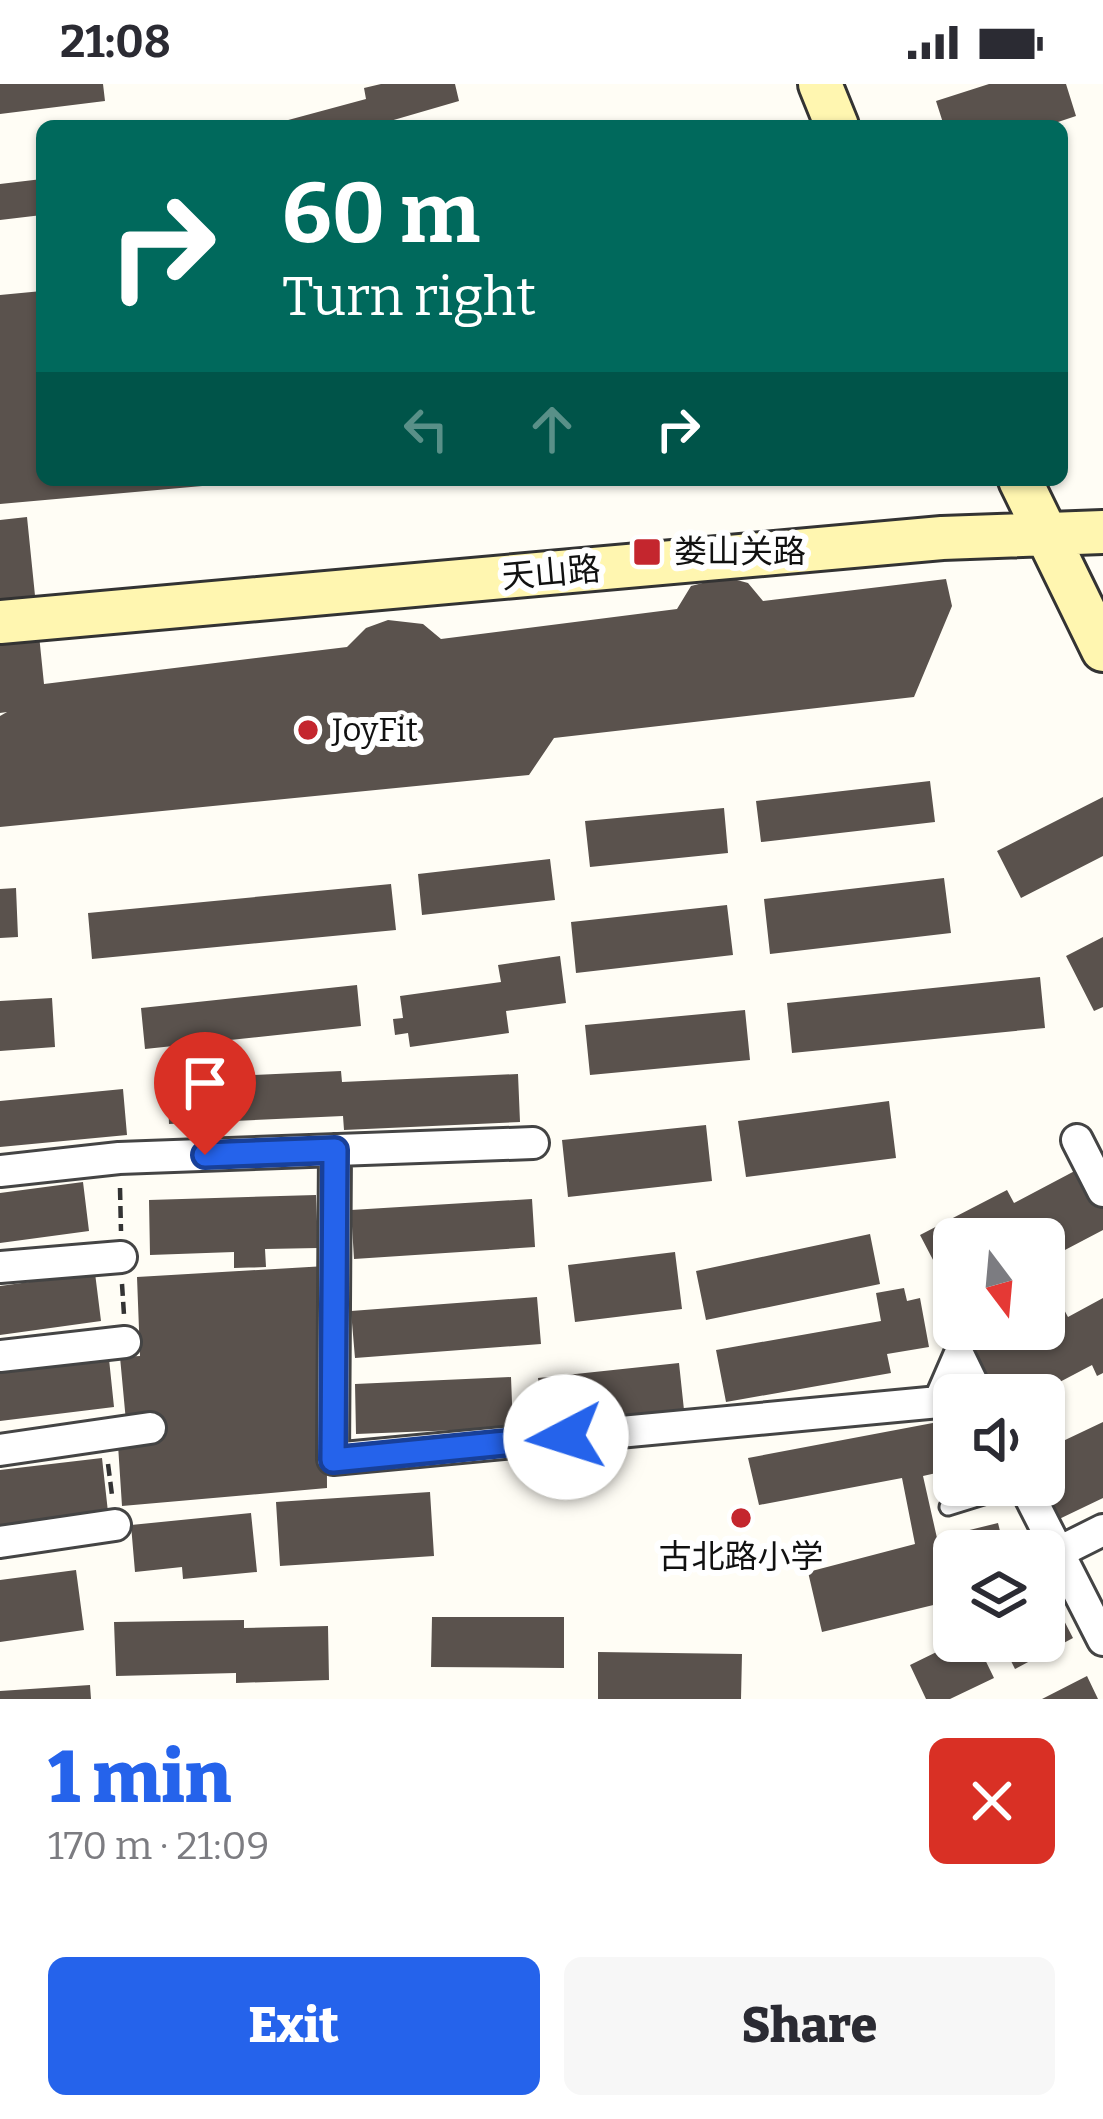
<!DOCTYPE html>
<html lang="en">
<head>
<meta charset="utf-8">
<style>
	:root { --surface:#fff; --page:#f7f7f7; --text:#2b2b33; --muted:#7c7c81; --accent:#2563eb }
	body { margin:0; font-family:Bitter,"Noto Sans SC",serif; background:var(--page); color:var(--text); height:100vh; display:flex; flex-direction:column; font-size:45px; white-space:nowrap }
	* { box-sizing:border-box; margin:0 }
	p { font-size:39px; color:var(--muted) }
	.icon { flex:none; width:66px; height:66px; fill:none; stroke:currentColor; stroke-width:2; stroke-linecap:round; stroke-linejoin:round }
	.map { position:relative; height:1615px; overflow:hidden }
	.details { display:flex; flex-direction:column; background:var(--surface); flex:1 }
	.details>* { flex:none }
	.banner { position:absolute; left:36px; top:36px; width:1032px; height:366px; border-radius:18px; box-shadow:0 3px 9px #0004; background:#00695c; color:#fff; overflow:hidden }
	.needle { width:78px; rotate:164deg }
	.controls { position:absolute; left:933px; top:1134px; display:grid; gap:24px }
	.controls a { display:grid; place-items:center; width:132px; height:132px; border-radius:18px; background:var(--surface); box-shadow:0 3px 9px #0004; font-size:60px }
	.pin { position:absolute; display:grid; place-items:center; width:102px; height:102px; color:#fff; margin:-123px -51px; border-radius:50% 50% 50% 0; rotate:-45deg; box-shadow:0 0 12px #0007 }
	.pin .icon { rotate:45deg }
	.me { position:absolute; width:132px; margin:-66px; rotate:265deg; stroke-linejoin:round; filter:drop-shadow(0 0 9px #0008) }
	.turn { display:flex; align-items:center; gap:42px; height:252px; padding:0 48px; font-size:54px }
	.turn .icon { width:156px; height:156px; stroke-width:2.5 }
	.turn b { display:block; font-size:84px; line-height:102px }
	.lanes { display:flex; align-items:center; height:114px; padding:0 48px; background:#0003; justify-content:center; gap:60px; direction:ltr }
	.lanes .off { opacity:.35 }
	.round { display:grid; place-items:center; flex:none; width:126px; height:126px; border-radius:18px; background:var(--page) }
	.headline { display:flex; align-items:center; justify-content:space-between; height:204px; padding:0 48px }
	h1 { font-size:72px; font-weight:800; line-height:90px; color:var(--accent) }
	.button { display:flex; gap:24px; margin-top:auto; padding:24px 48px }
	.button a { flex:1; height:138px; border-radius:18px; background:var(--accent); color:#fff; font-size:48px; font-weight:800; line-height:138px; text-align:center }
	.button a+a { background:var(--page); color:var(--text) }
	.status { display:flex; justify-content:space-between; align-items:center; height:84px; padding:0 60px; background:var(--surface); direction:ltr }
	.status svg { height:33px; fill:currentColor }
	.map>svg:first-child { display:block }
</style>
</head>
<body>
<div class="status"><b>21:08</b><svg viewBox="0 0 49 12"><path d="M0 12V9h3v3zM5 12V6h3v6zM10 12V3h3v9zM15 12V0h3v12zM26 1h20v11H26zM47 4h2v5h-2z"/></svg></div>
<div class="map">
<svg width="1103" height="1615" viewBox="0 0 1103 1615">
	<rect width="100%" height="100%" fill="#fffdf5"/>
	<!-- building -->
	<path fill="#5a524d" d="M0,0H103L105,17L0,30Z
		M381,0H455L459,17L373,42H266L366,15L364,4Z
		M989,0H1066L1076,32L1046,42H944L936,17Z
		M42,95V131L0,136V100Z
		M42,207V396L236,399L0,420V211Z
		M27,433L44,600L347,563L366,544L388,536L423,540L441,555L677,525L691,502L726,493L748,499L763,517L946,495L952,522L914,613L554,654L529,691L0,743V632L7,628L0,629V436Z
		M930,697L935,738L761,758L756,717Z
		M1103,713V772L1021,814L997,767Z
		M724,724L728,769L590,783L585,737Z
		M550,775L555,816L422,831L418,790Z
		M944,794L951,849L770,870L764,815Z
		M391,800L396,846L92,875L88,829Z
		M16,804L18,853L0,854V805Z
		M727,821L733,871L576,889L571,838Z
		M1103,853V923L1094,927L1066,872Z
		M560,872L566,919L506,927L509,949L410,963L408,949L395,951L393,935L403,934L400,912L501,898L498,881Z
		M1040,893L1045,944L792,969L787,919Z
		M357,901L361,942L145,965L141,924Z
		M52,914L55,963L0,967V917Z
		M745,926L750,976L590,991L585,941Z
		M341,987L342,998L518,990L520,1038L344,1046L343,1032L169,1040L167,995Z
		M123,1005L127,1051L0,1063V1017Z
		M889,1017L896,1074L746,1093L738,1037Z
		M706,1041L712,1097L568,1113L562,1056Z
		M1086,1081L1103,1113V1146L1044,1177V1155H954V1216L920,1151L1007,1106L1014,1119Z
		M83,1098L89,1147L0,1159V1109Z
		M316,1111L318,1164L265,1165L266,1183L234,1184V1168L150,1171L149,1116Z
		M532,1115L535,1163L354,1175L351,1126Z
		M870,1150L880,1200L706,1236L696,1187Z
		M675,1168L682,1225L575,1238L568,1181Z
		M326,1182L327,1404L122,1422L118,1361L128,1359L120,1273L140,1272L137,1193Z
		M95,1189L101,1237L0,1251V1202Z
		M904,1204L907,1217L920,1214L929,1263L887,1270L891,1289L726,1318L716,1266L881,1237L876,1209Z
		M537,1213L541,1260L355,1274L351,1227Z
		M1103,1214V1289L1097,1292L1092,1281L1035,1311H998L974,1265L1013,1245H1044V1229L1061,1220L1068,1233Z
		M109,1275L114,1323L0,1337V1288Z
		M679,1279L684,1326L543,1341L538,1294Z
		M511,1293L513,1344L356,1350L355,1300Z
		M954,1335V1385L923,1392L937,1454L998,1439L1005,1467H954V1516L822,1548L808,1488L915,1460L902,1394L759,1421L748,1374Z
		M1103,1338V1414L1055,1437L1038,1401H1044V1366Z
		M102,1374L108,1428L0,1441V1386Z
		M430,1408L434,1472L280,1482L276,1418Z
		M251,1429L257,1488L183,1495L182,1483L135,1488L131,1441Z
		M76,1486L84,1546L0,1558V1496Z
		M1056,1521L1073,1554L1015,1585L1001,1557H1044V1527Z
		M432,1533H564V1584L431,1583Z
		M244,1536V1544L328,1542L329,1596L236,1599V1589L116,1592L114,1538Z
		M959,1557H976L994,1594L950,1615H926L910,1581Z
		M598,1568L742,1570L741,1615H598Z
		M1087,1592L1098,1615H1042Z
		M90,1601L91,1615H0V1607Z"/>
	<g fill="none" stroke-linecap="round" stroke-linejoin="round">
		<!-- lane casing -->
		<g stroke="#444" stroke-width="21">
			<path id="lane" d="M948,1423L1019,1401"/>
		</g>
		<!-- street casing -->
		<g stroke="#444" stroke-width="36">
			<path id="street" d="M1077,1056L1103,1107
				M335,1066L333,1375L939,1318L959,1272
				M0,1087L119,1074L533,1059
				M0,1183L121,1173
				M0,1272L125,1258
				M959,1272L978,1311
				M0,1366L150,1344
				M1024,1401L1103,1556
				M0,1458L115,1441
				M1059,1468L1103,1446"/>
		</g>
		<!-- secondary casing -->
		<g stroke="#333" stroke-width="48">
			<path id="secondary" d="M820,0L837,42
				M1020,396L1103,566
				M0,538L942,454L1103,448"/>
		</g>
		<!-- path -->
		<path stroke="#333" stroke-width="4.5" stroke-dasharray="12 6" stroke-linecap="butt" d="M120,1104L121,1147
			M122,1200L124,1231
			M108,1380L112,1411"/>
		<!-- lane -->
		<use href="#lane" stroke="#fff" stroke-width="15"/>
		<!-- street -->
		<use href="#street" stroke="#fff" stroke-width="30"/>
		<!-- secondary -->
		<use href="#secondary" stroke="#fff6b0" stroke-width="42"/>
	</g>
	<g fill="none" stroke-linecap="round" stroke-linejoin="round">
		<!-- route casing -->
		<g stroke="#184099" stroke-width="30">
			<path id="route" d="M205,1071L335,1066L333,1376L566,1353"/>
		</g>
		<!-- route -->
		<use href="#route" stroke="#2563eb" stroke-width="21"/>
	</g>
	<!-- markers -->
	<g fill="#c4262e" stroke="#fff" stroke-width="4.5">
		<rect x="632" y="453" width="30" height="30" rx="6"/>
		<circle cx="308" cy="646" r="12"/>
		<circle cx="741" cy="1434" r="12"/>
	</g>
	<g text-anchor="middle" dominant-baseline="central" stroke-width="12" stroke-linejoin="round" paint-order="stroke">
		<!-- poi labels -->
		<g font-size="33" fill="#111" stroke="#fff" text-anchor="start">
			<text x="674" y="468">娄山关路</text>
			<text x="332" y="646">JoyFit</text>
			<text x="741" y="1473" text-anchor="middle">古北路小学</text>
		</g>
		<!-- street labels -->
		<g font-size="33" fill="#111" stroke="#fff">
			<text transform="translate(551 489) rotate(-5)">天山路</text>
		</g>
	</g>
</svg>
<div class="controls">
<a><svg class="needle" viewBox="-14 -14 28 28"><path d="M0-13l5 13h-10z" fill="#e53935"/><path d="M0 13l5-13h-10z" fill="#7c7c81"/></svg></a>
<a><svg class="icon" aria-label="sound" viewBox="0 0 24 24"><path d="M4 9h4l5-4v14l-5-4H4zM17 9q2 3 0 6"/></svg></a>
<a><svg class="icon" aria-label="layers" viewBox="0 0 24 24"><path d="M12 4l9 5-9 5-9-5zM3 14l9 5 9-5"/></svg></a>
</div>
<div class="pin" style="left:205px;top:1071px;background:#d93025"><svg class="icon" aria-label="arrive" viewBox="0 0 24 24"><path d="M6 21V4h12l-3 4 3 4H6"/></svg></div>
<svg class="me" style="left:566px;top:1353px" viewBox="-20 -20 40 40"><circle r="19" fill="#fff"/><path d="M0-13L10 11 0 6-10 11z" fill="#2563eb"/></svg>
<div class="banner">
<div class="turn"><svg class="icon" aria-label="right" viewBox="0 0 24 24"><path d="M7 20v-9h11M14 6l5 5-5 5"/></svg><div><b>60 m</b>Turn right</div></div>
<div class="lanes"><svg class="icon off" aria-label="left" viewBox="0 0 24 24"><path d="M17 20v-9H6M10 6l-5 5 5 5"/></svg><svg class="icon off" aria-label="ahead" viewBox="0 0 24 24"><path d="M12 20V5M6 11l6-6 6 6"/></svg><svg class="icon" aria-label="right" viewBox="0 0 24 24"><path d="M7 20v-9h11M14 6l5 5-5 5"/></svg></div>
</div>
</div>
<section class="details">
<div class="headline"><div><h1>1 min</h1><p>170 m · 21:09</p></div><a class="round" style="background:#d93025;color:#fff"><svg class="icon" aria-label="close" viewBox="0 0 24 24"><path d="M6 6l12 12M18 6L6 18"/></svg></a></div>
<div class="button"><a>Exit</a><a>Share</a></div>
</section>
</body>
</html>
